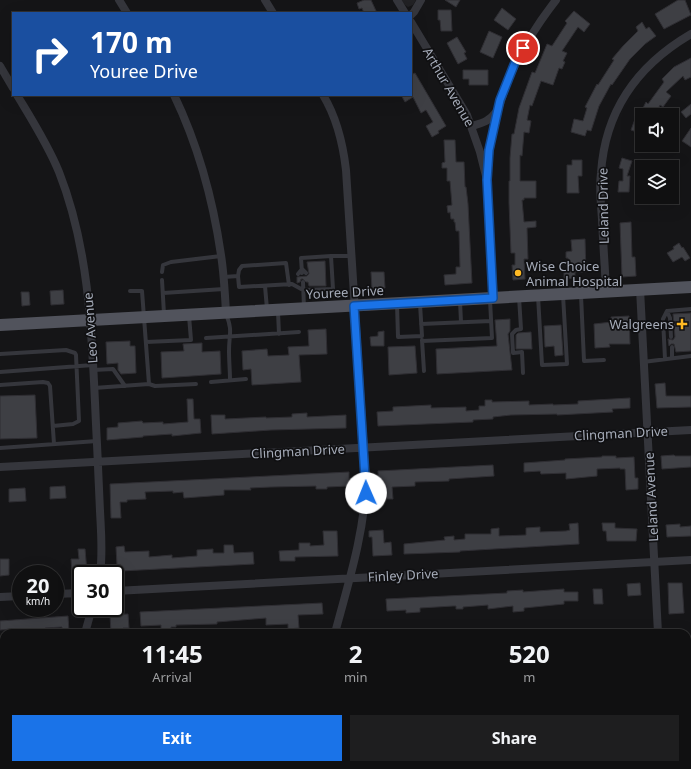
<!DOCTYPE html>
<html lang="en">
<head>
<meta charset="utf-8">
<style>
	:root { --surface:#101011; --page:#1e1e1f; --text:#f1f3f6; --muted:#9c9d9f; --line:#303031; --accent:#1a73e8 }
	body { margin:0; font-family:"Noto Sans",sans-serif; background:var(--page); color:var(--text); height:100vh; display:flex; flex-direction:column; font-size:15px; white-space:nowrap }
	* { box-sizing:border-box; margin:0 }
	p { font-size:13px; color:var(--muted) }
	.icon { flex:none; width:22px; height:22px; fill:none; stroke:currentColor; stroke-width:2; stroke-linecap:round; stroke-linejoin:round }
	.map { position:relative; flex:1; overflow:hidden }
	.details { position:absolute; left:0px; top:629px; width:691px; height:140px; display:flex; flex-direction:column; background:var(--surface); border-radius:12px 12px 0 0; box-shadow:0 4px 16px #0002,0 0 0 1px var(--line) }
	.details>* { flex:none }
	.hud { position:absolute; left:12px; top:12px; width:400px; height:84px; border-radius:0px; box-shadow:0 4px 16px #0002,0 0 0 1px var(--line); background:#1a4fa0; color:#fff; overflow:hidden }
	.controls { position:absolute; left:635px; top:108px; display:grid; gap:8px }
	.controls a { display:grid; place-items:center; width:44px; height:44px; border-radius:0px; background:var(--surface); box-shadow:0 4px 16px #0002,0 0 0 1px var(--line); font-size:20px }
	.speed { position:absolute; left:12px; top:565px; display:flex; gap:8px; font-size:20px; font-weight:700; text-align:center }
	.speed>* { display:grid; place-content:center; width:52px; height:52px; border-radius:50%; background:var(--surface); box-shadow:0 4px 16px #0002,0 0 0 1px var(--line); line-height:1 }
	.speed small { font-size:10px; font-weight:400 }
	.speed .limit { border:2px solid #111; border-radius:6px; background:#fff; color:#111 }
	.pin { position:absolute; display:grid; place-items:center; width:34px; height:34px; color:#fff; margin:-17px; border:2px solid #fff; border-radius:50%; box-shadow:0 1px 4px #0007 }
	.me { position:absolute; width:44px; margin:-22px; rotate:359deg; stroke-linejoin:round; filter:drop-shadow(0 0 3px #0008) }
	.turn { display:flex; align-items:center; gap:14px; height:84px; padding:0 12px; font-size:18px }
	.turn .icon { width:52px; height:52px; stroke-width:2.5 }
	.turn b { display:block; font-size:28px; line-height:34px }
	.eta { display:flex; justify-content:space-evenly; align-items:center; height:68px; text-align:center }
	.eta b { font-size:24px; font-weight:700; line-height:28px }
	.primary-button { display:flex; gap:8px; margin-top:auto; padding:8px 12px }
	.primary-button a { flex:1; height:46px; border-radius:0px; background:var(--accent); color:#fff; font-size:16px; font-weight:700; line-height:46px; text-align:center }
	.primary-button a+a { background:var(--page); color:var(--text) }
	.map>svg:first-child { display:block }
</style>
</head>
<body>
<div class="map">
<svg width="691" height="769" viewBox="0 0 691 769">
	<rect width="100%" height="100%" fill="#151517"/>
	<!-- built -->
	<path fill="#212124" d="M401,0H416L413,5L408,7L405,5Z"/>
	<!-- building -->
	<path fill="#3e3f44" stroke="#2f2e33" d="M364,0H371L377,13H364L362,8L359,9L357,3Z
		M445,0H460L456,7Z
		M678,0H685L691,15L664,29L655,14Z
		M502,8L516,19L508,30L494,20Z
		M438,10H451L452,31H441L440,20H438Z
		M574,11L590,24L584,32L578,27L562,51L567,53L563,61L565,62L562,69L559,68L553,85L541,81L532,106L530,105L527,120L531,121L529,133L524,132L522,156L520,155V181H536V198H524V200H522L524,222L536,221V227L527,228L528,259H524L525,279L513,280L512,265H515V253H511L509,203V181H510V158L512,134H514L519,108L532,72L535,73L547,44L552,46L567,23L565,21Z
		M642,22L646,29L649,27L656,36L645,44L630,59L612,85L611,84L599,106L591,131L587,130L585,136L571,132L574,119L583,121L587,108L585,107L597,84L598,85L614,60L612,59L623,46L638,31L636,27Z
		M489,31L502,37L493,58L480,52Z
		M457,37L466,52L464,53L467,59L458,64L447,43Z
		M691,58V77L685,80L683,76L666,92L671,96L663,107L660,105L655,115H642V134L631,130L635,119L637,120L646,102L648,104L664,82L662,79L674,67Z
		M463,70H488V85H469V79H463Z
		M415,73L446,126L438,131L439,133L432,137L426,126L433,122L426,110L421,113L413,97L405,102L401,95H411V75Z
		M691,104V114L686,118L681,112Z
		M691,128V147L682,141Z
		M444,140H455L456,162H464L465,187H466L468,204L472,283L445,285L444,275L456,274V267H460L459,231H456L455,222H454V219H451L450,212L448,213L447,206L452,205L450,181H447V168H442V163L445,162Z
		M622,158L632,161L627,176H630L629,192H618L619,181H623V169L619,168Z
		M572,160H582V176H578L579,193H567V165H572Z
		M631,222L632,257H635L636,276L622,277L620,223Z
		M585,239L586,272H575V278L564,279V272H569L568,258H566V252L572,251L571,240Z
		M679,243L682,248L683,247L690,258L685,261L682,257L673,262L667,253L674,249L673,247Z
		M325,261L326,286H309L308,282H306L303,279H301L300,282L297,283V277L307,276L309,274L307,262Z
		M371,272H384L385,288L372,289Z
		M63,290L64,304L51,305L50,291Z
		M21,292H29L30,305L22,306Z
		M691,313V351L676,352L674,344H671L669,346L668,339L673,340L675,337L673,314Z
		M629,316L630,344H609L610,347L595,348L594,324L612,322L611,317Z
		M510,319V331L508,334L512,370L437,374L436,349L497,346L495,320Z
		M561,325L563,355L555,356L554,346L545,347L544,326Z
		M326,329L327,354L299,355L301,382L252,385L251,369L243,370L242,351L267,349L268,356L289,355L288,347L309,346L308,330Z
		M384,331V346H371L370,337L378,336V332Z
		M531,332L532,349H516V335L518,333Z
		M130,341V346H135L136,373L121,374L118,370V363L107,364L106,342Z
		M202,343V352L220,351L221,374L162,378L161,352L184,351L183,344Z
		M415,346L417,373L389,375L388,347Z
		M665,383L666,396H691V407L657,408L655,384Z
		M35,395L37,438L0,439V396Z
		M630,398V408L612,409L613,412L557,415V414L511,415L493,417V419L473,420V422L378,426L377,412L393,411V407L431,405V408L466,407V411L479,410V406H485V400H492V402L529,401V405L553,404V405L578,404V401Z
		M187,399H193L194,419H200L201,433L172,436V434L143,436V437L107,440V428L118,427V423L142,421L143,423L163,422V424L188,422Z
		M307,413V417L346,415V428L271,430L212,434L211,415H225V419L266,417V418L292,417V414Z
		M674,455L675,456H691V467L662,469L661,456Z
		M602,456H616V458L634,457L635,478H638V489L626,490L625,469H620V468L597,469V476L566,479V473L541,474L540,471L524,472V463L565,460V459L602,457Z
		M493,465L494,476L449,479V481L415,482V486L392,487L393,499H379L378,471Z
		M349,472V486L327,487V489H316V486L271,487L250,488L251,490H224V495L184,498L183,492L173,493V491L145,492L146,499L127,500V502H120L121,518H111L110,484Z
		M65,486L66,498L50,499V487Z
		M25,488L26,501L9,502V489Z
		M578,523L579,544L460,551V552L404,554V544L445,540L444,537L454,536V540L465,539V534H491V529L499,528V536L526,535V528L540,527V532L566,531L570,530L569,524Z
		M602,523H615V528L637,529L636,541H607L606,531H603Z
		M680,524V527L691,526V536L667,537L666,525Z
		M383,530L384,543L391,542L392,555L373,556L372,537H369V531Z
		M323,531H337L338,556L295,557V561H280L279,551L299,550V543H310V546L324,545Z
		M224,545H233L234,553L253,552L254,564L121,571V565H117L116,547L124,546L125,552L149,551V557L172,555V558L197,556V550L213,549V553H224Z
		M78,549H85L87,572L72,573L71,559H79Z
		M0,559H9V575L0,576Z
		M640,583L641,595L628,596L627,584Z
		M668,583H682L684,613L669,614Z
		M564,589V592H578V601H564V604L524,608V611L513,612V606L488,609V605L463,607V609H456V606H453L420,608V612L406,613V610L387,611L386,599L507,593V591L523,590V592Z
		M593,589H602L603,604H594Z
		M322,603L323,614L298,615L299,628L288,629V624L266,625V618L217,622V624L176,625V627H171V633H161V625L141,626L140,612Z
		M128,614L129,628H123V633H111L110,615Z
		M68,616L69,632H62V627L45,628V633H12V629L0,630V621Z"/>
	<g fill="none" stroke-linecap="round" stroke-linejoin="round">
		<!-- lane -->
		<path stroke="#35363c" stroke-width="4" d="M331,256H351
			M162,272L163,265L171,262L221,256
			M298,274L302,269L306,273
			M238,276L239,270L242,266L286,263L289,285
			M224,277L238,276L239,287L292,284L303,290L333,289L331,256L301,258L302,273
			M162,280L164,314
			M303,282L304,308
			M265,286L267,309
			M163,293L224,289
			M581,295L584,361L604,360
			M538,296L542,365L567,364L563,295
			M519,297L521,329L516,330L512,334L513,353L522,352L523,373
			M460,301L461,322
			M397,304L398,337L422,336L420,304
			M278,312L279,334
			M226,314C233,331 229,334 229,351C229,361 230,371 230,380
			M421,324L491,321
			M671,337L670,318L667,311L691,309
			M206,338L299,332
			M422,340L424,371
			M422,341L492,338L490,300
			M146,342L191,340L189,316
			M672,347V358
			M0,354L66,350L75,353L76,355L79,421L73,424L53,426
			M665,359L663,319L667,311
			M643,362L691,356
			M93,370L113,369L125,386
			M0,372L93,365
			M211,382L246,379
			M149,384L155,386L196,384
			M0,385L43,382L48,383L50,386L54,444
			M94,388L149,384L142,291H130
			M0,448L97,441"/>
		<!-- street -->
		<path stroke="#35363c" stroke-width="8" d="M119,0L127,13
			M265,0L273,13
			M397,0L405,13
			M411,15L414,12L421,0
			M411,22L467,115L480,152L487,180L493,298
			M0,66L13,88
			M17,95C32,120 48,145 59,172C93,258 92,353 97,444C98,466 99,488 100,511C101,532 103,553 100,574
			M174,95C198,145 213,200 221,255C224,274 225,294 226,313
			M323,95C337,118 343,144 346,170L366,483C364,535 348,584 335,633
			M472,126C482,123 490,121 496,112
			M487,173C493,104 514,54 556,0
			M640,289L658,633
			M606,291C605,267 603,243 602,219C601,204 599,188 601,173C605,111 638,65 691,34
			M0,467L691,430
			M115,591L691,560
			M55,594L81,593
			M0,597L21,596
			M85,633L92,608
			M687,689H691
			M46,769L47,765
			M182,769V765
			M301,769L302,765
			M412,769L413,765
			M526,769L527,765
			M642,769V765"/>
		<!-- primary -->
		<path stroke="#51535c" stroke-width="12" d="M0,325L691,287"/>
	</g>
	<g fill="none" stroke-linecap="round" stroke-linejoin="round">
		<!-- route casing -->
		<g stroke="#114b97" stroke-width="10">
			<path id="route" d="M366,493L354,306L493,298L487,180L489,150L500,100L516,60L523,48"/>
		</g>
		<!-- route -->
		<use href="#route" stroke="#1a73e8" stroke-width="7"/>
	</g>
	<!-- markers -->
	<g fill="#ffba24" stroke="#101012" stroke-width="1.5">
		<circle cx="518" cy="273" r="4"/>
		<path d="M680 318h4v4h4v4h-4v4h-4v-4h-4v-4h4z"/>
	</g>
	<g text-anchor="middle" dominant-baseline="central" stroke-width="3.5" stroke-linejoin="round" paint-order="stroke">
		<!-- street labels -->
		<g font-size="13" fill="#a5abb8" stroke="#101012">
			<text transform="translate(449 87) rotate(60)">Arthur Avenue</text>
			<text transform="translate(603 206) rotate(-91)">Leland Drive</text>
			<text transform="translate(345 292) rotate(-3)">Youree Drive</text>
			<text transform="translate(90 328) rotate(-94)">Leo Avenue</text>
			<text transform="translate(621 433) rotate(-3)">Clingman Drive</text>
			<text transform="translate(298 451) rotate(-3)">Clingman Drive</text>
			<text transform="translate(651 497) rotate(-93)">Leland Avenue</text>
			<text transform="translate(403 575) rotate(-3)">Finley Drive</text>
		</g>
		<!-- poi labels -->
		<g font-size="13" fill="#a5abb8" stroke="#101012" text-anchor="start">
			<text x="526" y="266">Wise Choice<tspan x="526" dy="15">Animal Hospital</tspan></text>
			<text x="674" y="324" text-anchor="end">Walgreens</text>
		</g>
	</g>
</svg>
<div class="controls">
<a><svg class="icon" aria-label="sound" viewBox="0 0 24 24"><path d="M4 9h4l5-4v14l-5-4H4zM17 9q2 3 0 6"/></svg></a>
<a><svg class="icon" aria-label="layers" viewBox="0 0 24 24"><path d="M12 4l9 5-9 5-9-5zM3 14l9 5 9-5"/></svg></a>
</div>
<div class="speed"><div>20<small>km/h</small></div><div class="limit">30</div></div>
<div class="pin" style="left:523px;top:48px;background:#d93025"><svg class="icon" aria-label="arrive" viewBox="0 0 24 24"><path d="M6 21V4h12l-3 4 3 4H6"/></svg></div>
<svg class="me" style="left:366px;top:493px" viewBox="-20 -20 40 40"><circle r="19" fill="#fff"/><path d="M0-13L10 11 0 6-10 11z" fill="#1a73e8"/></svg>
<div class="hud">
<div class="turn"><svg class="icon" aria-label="right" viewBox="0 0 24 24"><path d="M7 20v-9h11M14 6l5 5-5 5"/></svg><div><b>170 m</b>Youree Drive</div></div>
</div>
<section class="details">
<div class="eta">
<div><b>11:45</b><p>Arrival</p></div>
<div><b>2</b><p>min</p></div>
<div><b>520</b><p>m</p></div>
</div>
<div class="primary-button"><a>Exit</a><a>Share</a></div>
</section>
</div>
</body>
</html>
